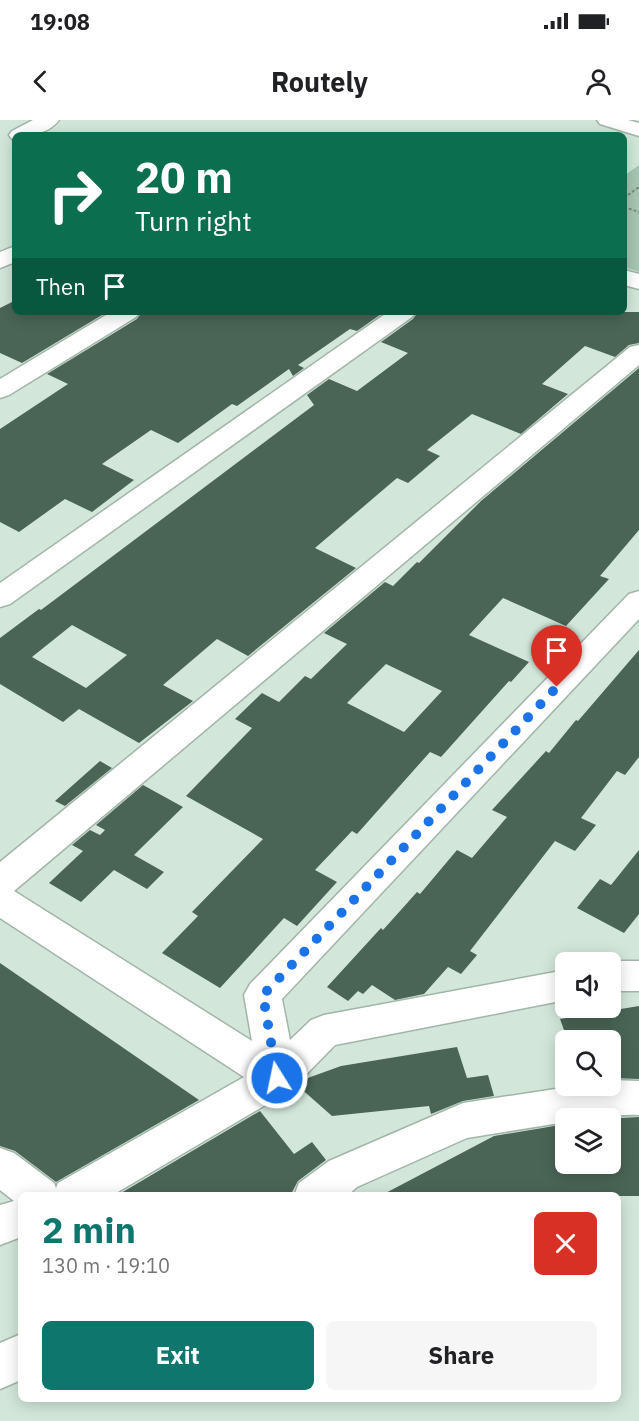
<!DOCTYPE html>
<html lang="en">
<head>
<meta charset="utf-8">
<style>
	:root { --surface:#fff; --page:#f6f6f6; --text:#202124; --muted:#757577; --accent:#0f766e }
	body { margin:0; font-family:"IBM Plex Sans",sans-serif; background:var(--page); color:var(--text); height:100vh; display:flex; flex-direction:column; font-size:22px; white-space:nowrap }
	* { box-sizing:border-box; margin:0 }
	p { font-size:20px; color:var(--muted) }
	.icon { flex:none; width:33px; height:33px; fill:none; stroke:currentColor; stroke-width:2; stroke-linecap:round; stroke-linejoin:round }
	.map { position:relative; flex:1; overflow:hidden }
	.side { position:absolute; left:18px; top:1072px; width:603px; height:210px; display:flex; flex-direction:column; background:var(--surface); border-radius:9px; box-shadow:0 3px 15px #0003 }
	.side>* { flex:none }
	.top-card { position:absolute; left:12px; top:12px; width:615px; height:183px; border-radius:9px; box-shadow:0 3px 15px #0003; background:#0b6e4f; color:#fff; overflow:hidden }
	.tools { position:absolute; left:555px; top:832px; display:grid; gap:12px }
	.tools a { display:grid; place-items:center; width:66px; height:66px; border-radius:9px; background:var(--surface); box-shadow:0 3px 15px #0003; font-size:30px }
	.pin { position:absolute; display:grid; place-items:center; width:51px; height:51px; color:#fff; margin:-62px -26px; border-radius:50% 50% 50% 0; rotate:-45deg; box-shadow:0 0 6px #0007 }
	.pin .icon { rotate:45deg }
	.me { position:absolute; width:66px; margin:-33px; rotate:350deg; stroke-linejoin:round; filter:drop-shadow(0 0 4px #0008) }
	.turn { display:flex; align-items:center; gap:21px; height:126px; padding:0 24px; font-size:27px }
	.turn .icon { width:78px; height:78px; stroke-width:2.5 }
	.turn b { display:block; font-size:42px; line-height:51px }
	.then { display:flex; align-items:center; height:57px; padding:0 24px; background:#0003; gap:12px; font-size:22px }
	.round { display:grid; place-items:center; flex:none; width:63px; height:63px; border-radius:9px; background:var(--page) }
	.overview { display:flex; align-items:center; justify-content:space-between; height:102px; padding:0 24px }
	h1 { font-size:36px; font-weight:700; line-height:45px; color:var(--accent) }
	.button { display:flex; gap:12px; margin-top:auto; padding:12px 24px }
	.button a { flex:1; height:69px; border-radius:9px; background:var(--accent); color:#fff; font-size:24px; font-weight:700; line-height:69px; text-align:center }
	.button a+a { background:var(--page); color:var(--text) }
	.status { display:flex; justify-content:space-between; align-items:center; height:42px; padding:0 30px; background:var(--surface); direction:ltr }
	.status svg { height:16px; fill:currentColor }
	header { display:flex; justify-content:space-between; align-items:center; height:78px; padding:0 24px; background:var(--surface); font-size:27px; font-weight:700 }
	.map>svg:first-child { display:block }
</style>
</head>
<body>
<div class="status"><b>19:08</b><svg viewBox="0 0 49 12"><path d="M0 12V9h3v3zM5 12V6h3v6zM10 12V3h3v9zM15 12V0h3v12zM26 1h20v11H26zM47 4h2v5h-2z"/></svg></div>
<header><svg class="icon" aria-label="back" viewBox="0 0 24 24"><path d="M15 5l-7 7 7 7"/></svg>Routely<svg class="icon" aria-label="person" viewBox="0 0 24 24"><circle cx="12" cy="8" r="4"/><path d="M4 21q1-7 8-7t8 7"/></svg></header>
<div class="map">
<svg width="639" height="1301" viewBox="0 0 639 1301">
	<rect width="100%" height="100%" fill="#d2e7da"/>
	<!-- green -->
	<path fill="#a8c6b4" d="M639,45V152L624,147V56Z"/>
	<!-- building -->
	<path fill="#4a6555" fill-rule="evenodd" d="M14,181L15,192H107L22,243L0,233V188Z
		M142,192H384L357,211L350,209L298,245L304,248L293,256L289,249L237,286L232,284L178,323L151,310L102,344L134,360L92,392L65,379L19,412L0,402V309L68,264L47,254L137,199Z
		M418,192H639V223L629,225L615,237L585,226L542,264L568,274L521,314L472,294L427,330L440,336L408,363L397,358L315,428L356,448L248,536L217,519L163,565L193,581L139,623L79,589L63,602L0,564V518L39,489L41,490L314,285L307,275L329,259L357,271L408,233L381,222L413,199ZM72,505L127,535L86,568L32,537Z
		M639,248V410L600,456L609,459L566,506L503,478L469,515L529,542L511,562L509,561L441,637L430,632L357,714L352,711L315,750L337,762L297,806L284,798L220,868L162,833L198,796L192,792L263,719L186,676L252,608L235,599L262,573L279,582L305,556L311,559L347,524L324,513L385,462L393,466L417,442L419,443L481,381ZM386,544L442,571L404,612L347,583Z
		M639,530V637L625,655L617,651L581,698L596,705L575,731L555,721L470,831L477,835L461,854L448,847L424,874L395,880L372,865L363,874L358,871L348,881L327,867L381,808L383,810L417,772L420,774L457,730L472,738L507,697L492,690L546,631L549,633L576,600L578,601Z
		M100,641L112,648L65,686L55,681Z
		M143,665L183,687L134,735L164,752L147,769L114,750L81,782L49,763L83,731L72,725L90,710L100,715L105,710L96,705Z
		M639,730V794L624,813L577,788L600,759L611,765Z
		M0,843L199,980L56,1062L15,1031L0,1026Z
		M639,886V959L610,958V921H568L560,899Z
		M457,927L467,958L488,955L494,976L463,981L431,994L429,986L332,996L298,966L305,959L341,946Z
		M260,991L294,1034L312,1022L326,1040L298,1061L290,1076H116Z
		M639,997V1076H380L494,1016L566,1004V1044H610V999H601Z"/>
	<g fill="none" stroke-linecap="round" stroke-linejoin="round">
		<!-- minor casing -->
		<g stroke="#a1b5a9" stroke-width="3">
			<path id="minor" d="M33,0H59C49,14 31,15 15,15V20L12,19L9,15L12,11Z
				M597,0H628L639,3V16L600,4Z
				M15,126V142L0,148V132Z
				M624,150L639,154V169L624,165Z
				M111,192H140L136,197L9,275L0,278V259Z
				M388,192H416L412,197L10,484L0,487V463Z
				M639,225V245L14,771L252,921L244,875L250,864L629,474L639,471V499L282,879L290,920L311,900L324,895L566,850V880L335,925L291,970L111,1076H21V1117L0,1125V1085L14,1081L0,1070V1028L14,1033L54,1063L56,1068L58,1063L244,957L0,798V742L630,227Z
				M610,841H639V871H610V843H603Z
				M610,960L639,961V995C614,994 590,999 566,999V1002L467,1018L357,1067L347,1076H294L299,1063L329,1041L463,983L575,966H610Z
				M21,1214V1260L0,1269V1223Z"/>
		</g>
		<!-- path -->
		<path stroke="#7c8a81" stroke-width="2" stroke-dasharray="3 2" stroke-linecap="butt" d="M624,78L639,67
			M624,87L639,92"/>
		<!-- minor -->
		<use href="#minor" fill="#fff" fill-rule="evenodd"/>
	</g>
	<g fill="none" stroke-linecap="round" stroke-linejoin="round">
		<!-- route -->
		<path stroke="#1a73e8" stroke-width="10" stroke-dasharray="0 18" d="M277,958L263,875L557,567"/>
	</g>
</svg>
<div class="tools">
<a><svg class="icon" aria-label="sound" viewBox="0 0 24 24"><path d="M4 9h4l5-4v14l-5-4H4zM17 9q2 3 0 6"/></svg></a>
<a><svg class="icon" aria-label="search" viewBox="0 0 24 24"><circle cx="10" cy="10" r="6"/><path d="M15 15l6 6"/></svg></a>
<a><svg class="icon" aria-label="layers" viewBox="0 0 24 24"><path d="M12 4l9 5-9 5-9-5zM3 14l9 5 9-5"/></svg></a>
</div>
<div class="pin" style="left:557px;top:567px;background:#d93025"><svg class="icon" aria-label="arrive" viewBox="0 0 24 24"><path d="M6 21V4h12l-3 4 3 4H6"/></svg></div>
<svg class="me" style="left:277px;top:958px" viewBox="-20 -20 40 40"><circle r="17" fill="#1a73e8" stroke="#fff" stroke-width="3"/><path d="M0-11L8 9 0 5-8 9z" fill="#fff"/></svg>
<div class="top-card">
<div class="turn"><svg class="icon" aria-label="right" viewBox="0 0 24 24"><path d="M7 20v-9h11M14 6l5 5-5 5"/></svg><div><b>20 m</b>Turn right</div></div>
<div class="then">Then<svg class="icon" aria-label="arrive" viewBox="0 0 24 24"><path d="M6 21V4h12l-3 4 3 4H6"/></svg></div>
</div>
<section class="side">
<div class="overview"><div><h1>2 min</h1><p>130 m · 19:10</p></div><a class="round" style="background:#d93025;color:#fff"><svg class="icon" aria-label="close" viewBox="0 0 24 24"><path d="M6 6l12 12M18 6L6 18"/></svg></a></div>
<div class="button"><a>Exit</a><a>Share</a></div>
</section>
</div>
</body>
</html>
